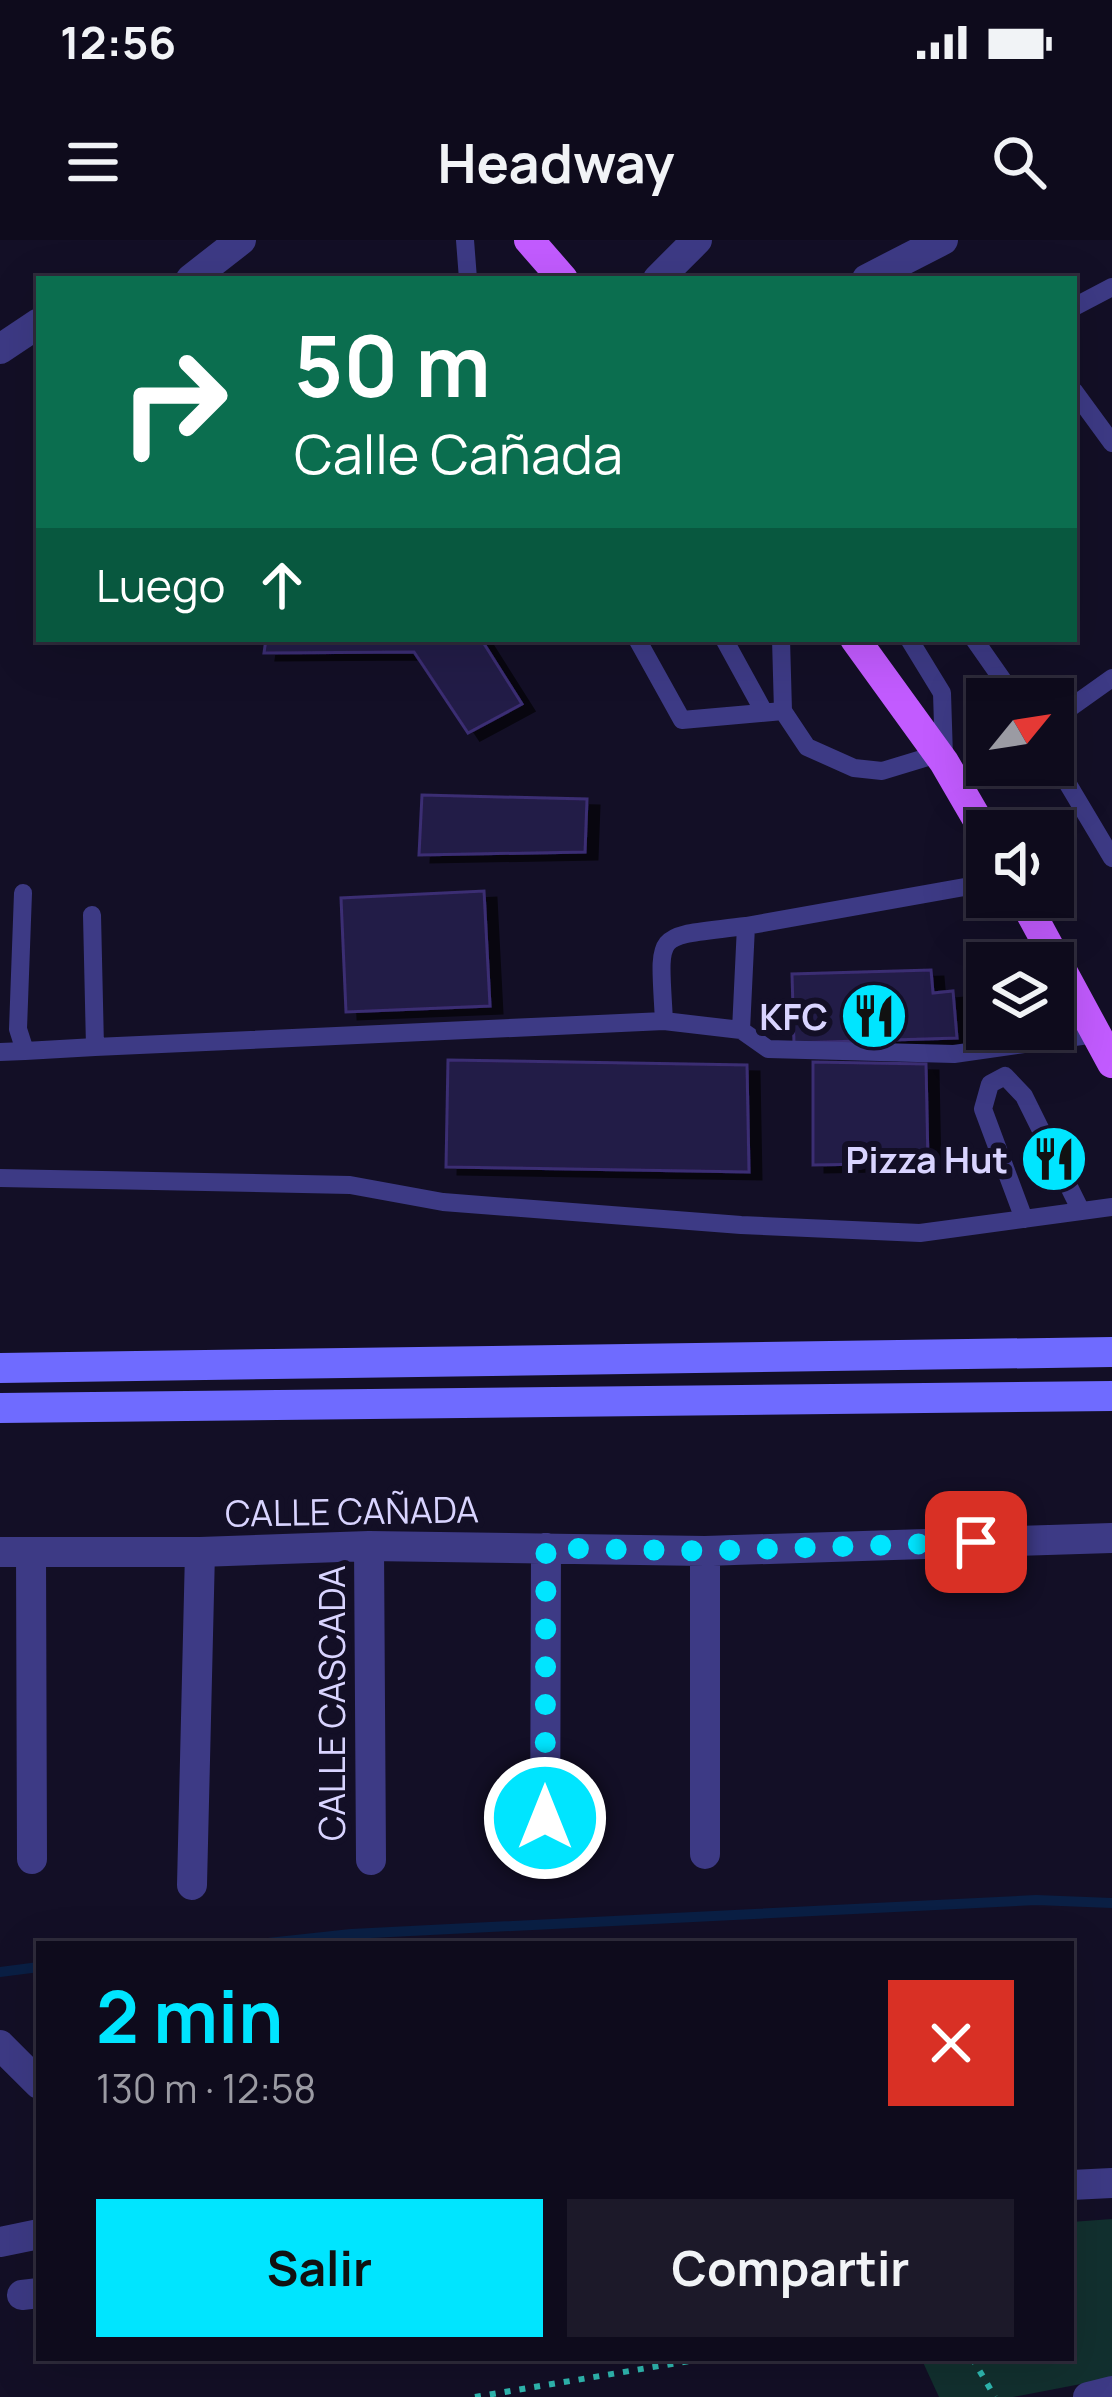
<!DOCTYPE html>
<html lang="es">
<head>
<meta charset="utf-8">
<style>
	:root { --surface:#0e0b1c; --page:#1c1929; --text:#f1f3f6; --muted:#9b9ba3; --line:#2e2b3b; --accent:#00e5ff }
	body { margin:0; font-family:Manrope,sans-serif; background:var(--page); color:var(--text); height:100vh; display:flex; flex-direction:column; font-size:45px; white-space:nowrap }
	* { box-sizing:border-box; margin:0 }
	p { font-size:39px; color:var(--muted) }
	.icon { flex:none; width:66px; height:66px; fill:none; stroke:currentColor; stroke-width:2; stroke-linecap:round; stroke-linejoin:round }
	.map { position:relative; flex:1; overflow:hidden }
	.details { position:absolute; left:36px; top:1701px; width:1038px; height:420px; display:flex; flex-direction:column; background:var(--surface); border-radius:0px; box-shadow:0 12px 48px #0002,0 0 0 3px var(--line) }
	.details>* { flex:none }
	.guide { position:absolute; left:36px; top:36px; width:1041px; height:366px; border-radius:0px; box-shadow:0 12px 48px #0002,0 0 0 3px var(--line); background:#0b6e4f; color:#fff; overflow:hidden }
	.needle { width:78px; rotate:60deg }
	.controls { position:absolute; left:966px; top:438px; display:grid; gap:24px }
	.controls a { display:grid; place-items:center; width:108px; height:108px; border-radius:0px; background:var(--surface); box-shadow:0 12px 48px #0002,0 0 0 3px var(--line); font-size:60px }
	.pin { position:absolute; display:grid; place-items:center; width:102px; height:102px; color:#fff; margin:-51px; border-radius:24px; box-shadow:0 6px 18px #0006 }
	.me { position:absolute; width:132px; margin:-66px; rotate:0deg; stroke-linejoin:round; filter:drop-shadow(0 0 9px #0008) }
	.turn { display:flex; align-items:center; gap:42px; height:252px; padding:0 60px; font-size:54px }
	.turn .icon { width:156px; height:156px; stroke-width:2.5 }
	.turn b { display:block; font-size:84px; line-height:102px }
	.then { display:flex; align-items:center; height:114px; padding:0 60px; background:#0003; gap:24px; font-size:45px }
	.round { display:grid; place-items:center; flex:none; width:126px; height:126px; border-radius:0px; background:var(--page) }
	.overview { display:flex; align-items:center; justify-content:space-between; height:204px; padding:0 60px }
	h1 { font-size:72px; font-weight:700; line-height:90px; color:var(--accent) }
	.primary-button { display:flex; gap:24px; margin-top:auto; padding:24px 60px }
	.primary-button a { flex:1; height:138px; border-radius:0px; background:var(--accent); color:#111; font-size:48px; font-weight:700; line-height:138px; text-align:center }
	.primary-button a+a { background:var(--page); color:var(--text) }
	.status { display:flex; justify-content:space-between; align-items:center; height:84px; padding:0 60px; background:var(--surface); direction:ltr }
	.status svg { height:33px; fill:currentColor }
	header { display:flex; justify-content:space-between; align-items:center; height:156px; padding:0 60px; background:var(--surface); font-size:54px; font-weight:700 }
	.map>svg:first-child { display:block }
</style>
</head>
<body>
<div class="status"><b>12:56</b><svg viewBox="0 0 49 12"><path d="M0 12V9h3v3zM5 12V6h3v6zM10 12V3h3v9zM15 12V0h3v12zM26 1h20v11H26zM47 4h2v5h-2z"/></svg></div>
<header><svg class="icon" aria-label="menu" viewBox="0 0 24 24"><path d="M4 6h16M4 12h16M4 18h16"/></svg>Headway<svg class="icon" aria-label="search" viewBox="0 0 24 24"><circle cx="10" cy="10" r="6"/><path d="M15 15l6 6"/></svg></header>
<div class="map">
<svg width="1112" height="2157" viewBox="0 0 1112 2157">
	<defs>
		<filter id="shadow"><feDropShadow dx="12" dy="7" stdDeviation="0" flood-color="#0009"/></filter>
	</defs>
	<rect width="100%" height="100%" fill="#130f26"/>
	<!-- green -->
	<path fill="#12302f" d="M1112,1979V2138L1013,2157H939L921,2118H1071V1982Z"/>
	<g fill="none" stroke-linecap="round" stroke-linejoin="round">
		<!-- stream -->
		<path stroke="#0a1f44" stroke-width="10" d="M259,1704L351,1694L1036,1660L1112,1663
			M0,1732L39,1727"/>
	</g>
	<!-- building -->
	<path fill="#241b47" stroke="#3b2d73" stroke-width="3" filter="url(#shadow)" d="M266,399H481L522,464L468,493L414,412L264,413Z
		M422,555L587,559L585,612L419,615Z
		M484,651L490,766L346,772L341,658Z
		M931,730L933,753L953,751L957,798L794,803L792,734Z
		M448,820L747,825L749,932L446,927Z
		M813,822L926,824L928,923L813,925Z"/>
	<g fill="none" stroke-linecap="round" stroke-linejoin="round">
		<!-- path -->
		<path stroke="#2fb8b0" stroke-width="6" stroke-dasharray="6 9" stroke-linecap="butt" d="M972,2118L995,2157
			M475,2157L707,2118"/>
		<!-- service -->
		<path stroke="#3d3a85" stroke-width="18" d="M465,0L468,39
			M1074,67L1112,47
			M1074,151L1112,203
			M637,399L682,480L783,471
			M724,399L764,472
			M781,399L783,471L807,507L854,528L882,531L938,514
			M909,399L942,453L944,517
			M974,399L1016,459
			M1053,480L1112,438
			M1053,519L1112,618
			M957,544L987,524
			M23,653L18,789L25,811L95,807
			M92,675L95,807L664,781L741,790L746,686L987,643
			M664,781C659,687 652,698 746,686
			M741,790L768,809L954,814L1096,794
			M0,812L25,811
			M0,938L350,945L443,962L741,985L920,993L1112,967
			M1024,979L983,869L990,844L1005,836L1024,856L1081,971"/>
		<!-- minor -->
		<path stroke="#3d3a85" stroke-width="30" d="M191,39L241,0
			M658,39L697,0
			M867,39L943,0
			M0,109L39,83
			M369,1306L371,1620
			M705,1311V1614
			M0,1312H200L369,1306L705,1311L1112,1298
			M31,1312L32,1619
			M545,1623L546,1308
			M192,1645L200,1312
			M0,1805L39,1844
			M1071,1945L1112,1943
			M0,2002L39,1994
			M22,2055L39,2053
			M1088,2157L1112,2151"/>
		<!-- secondary -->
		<path stroke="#6f6bff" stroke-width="30" d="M0,1128L1112,1112
			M0,1168L1112,1156"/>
		<!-- primary -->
		<path stroke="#c25bff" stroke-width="30" d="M529,0L563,39
			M855,399L944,522L987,596
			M1022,657L1112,823"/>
	</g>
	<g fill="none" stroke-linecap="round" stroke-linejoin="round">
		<!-- route -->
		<path stroke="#00e5ff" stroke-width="21" stroke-dasharray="0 37.8" d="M545,1578L546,1308L705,1311L976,1302"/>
	</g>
	<!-- icons -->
	<defs>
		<g id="restaurant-disc" transform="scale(3.45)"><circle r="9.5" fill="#00e5ff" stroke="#130f26"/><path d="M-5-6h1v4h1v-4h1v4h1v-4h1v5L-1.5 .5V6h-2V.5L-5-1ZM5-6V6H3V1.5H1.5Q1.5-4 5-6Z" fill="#111"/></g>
	</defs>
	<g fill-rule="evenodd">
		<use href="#restaurant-disc" x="874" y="776"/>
		<use href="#restaurant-disc" x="1054" y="919"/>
	</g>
	<g text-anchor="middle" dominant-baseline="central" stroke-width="12" stroke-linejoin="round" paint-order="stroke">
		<!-- poi labels -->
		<g font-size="36" font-weight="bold" fill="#d9d4ff" stroke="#130f26" text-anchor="end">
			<text x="828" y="776">KFC</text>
			<text x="1008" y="919">Pizza Hut</text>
		</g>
		<!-- street labels -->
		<g font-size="36" fill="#d9d4ff" stroke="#130f26">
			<text transform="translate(352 1271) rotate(-1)">CALLE CAÑADA</text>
			<text transform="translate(331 1463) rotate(-90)">CALLE CASCADA</text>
		</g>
	</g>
</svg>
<div class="controls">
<a><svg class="needle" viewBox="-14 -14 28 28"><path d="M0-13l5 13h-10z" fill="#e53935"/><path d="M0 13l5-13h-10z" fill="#9b9ba3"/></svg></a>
<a><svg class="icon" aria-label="sound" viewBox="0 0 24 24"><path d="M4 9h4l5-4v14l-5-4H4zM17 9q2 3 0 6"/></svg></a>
<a><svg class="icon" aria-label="layers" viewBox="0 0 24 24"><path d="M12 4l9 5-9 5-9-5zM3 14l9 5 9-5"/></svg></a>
</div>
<div class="pin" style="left:976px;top:1302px;background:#d93025"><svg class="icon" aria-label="arrive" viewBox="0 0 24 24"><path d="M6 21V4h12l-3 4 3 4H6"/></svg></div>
<svg class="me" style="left:545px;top:1578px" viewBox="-20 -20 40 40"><circle r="17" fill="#00e5ff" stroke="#fff" stroke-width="3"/><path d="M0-11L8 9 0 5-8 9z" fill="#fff"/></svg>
<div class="guide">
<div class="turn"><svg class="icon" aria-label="right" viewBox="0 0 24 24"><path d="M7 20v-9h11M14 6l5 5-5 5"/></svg><div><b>50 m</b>Calle Cañada</div></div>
<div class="then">Luego<svg class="icon" aria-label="ahead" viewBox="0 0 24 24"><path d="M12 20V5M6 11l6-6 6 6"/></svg></div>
</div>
<section class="details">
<div class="overview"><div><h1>2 min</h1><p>130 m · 12:58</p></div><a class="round" style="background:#d93025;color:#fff"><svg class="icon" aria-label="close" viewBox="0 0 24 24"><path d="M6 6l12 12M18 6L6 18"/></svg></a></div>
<div class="primary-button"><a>Salir</a><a>Compartir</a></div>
</section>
</div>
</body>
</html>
